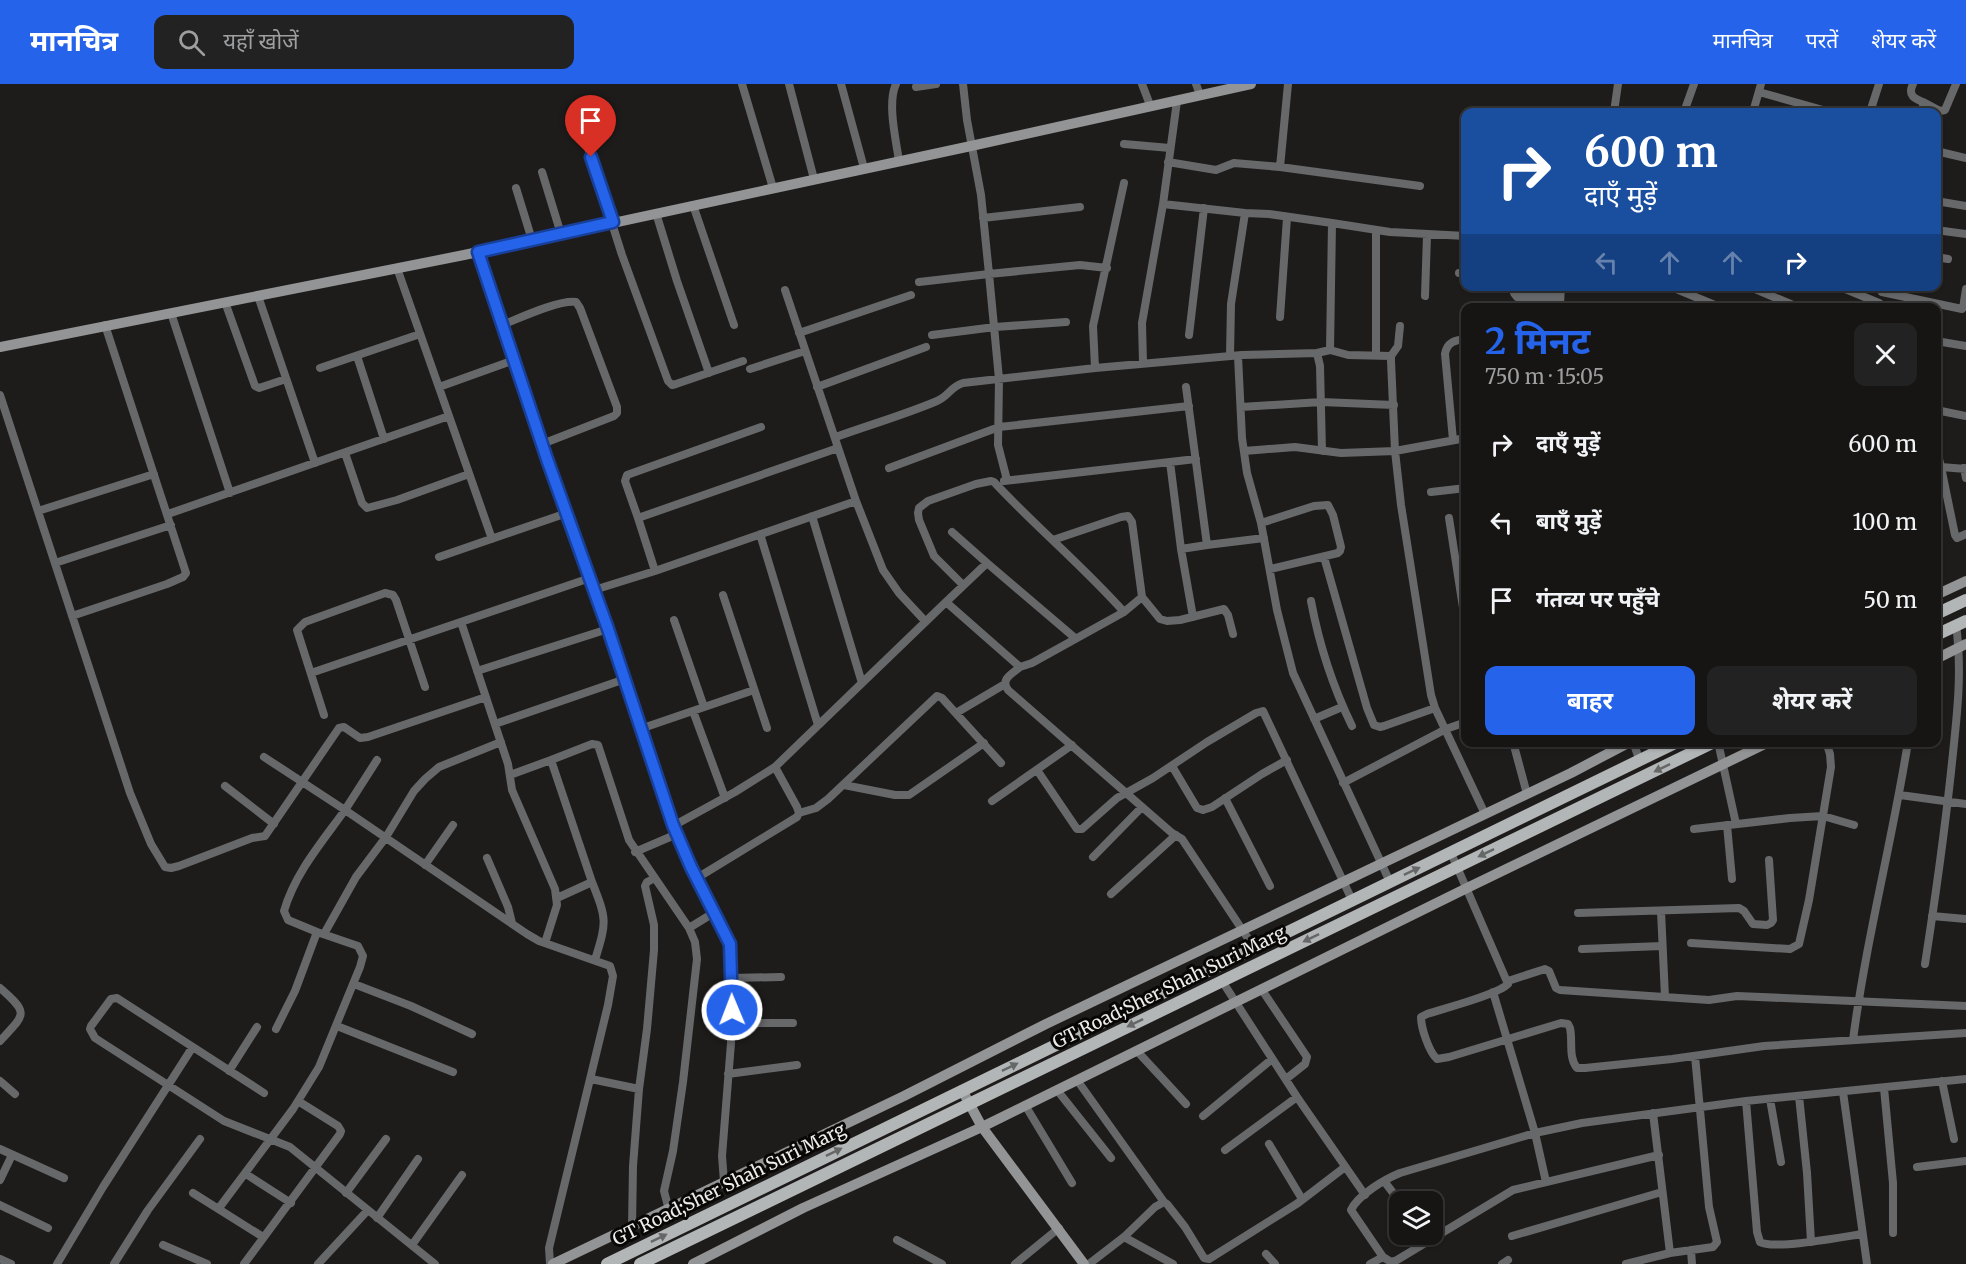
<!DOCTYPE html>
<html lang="hi">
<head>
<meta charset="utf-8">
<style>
	:root { --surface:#161514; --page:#232222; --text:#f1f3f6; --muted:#9e9fa0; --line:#353434; --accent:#2563eb }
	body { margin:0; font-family:Merriweather,"Noto Sans Devanagari",serif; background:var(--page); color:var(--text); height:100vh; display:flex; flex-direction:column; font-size:22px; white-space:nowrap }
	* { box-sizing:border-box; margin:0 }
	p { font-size:20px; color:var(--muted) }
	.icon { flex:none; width:33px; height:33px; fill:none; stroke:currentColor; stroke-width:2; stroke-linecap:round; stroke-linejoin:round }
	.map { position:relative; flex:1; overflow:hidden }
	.sheet { position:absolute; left:1461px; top:219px; width:480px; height:444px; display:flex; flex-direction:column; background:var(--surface); border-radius:12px; box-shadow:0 2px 4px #0004,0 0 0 2px var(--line) }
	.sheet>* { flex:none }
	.banner { position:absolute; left:1461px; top:24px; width:480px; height:183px; border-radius:12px; box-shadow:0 2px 4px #0004,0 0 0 2px var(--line); background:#1a4fa0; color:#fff; overflow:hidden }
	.fabs { position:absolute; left:1389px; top:1107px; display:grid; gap:12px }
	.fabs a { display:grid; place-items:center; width:54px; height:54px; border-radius:12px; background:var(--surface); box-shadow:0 2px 4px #0004,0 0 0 2px var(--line); font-size:30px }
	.pin { position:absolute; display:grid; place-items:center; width:51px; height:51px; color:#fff; margin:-62px -26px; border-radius:50% 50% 50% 0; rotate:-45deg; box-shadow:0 0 6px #0007 }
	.pin .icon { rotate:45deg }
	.me { position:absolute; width:66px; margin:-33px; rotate:359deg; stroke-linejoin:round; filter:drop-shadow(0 0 4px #0008) }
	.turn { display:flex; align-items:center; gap:21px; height:126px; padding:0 24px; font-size:27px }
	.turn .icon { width:78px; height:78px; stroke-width:2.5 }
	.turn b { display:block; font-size:42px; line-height:51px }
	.lanes { display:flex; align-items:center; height:57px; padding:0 24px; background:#0003; justify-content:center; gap:30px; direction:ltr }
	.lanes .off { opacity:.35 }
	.round { display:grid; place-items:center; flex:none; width:63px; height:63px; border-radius:12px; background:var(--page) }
	.overview { display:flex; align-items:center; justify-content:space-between; height:102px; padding:0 24px }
	h1 { font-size:36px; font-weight:700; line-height:45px; color:var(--accent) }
	.button { display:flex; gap:12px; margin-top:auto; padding:12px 24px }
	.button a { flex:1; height:69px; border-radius:12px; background:var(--accent); color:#fff; font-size:24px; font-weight:700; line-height:69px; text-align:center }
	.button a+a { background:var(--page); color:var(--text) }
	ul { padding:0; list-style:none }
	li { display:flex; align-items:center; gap:18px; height:78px; padding:0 24px }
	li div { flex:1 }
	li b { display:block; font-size:22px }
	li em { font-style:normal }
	header { display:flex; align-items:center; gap:36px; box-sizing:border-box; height:84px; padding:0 30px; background:var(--accent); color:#fff }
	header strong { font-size:28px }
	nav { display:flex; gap:33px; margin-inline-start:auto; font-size:21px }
	.search { width:420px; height:54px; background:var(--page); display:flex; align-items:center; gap:15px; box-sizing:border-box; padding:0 21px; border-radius:12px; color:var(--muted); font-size:22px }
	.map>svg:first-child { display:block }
</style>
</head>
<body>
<header>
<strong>मानचित्र</strong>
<div class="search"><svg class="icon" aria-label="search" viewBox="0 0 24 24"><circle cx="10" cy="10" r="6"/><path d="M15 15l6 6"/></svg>यहाँ खोजें</div>
<nav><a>मानचित्र</a><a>परतें</a><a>शेयर करें</a></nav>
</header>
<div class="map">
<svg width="1966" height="1180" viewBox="0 0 1966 1180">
	<rect width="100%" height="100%" fill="#1e1c1b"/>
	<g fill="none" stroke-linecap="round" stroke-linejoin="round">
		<!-- street -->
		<path stroke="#676869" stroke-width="8" d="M742,0L773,104
			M789,0L814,95
			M841,0L864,84
			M896,0C887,19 896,56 899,77
			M1142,0L1150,21
			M1196,0L1200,11
			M1913,0C1907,12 1915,15 1925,19
			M916,3L936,0
			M1759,8L1830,28
			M1614,28L1618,0
			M1684,28L1694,0
			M1753,28L1761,0
			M1870,28L1879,0
			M1920,28L1925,19L1940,27L1945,26L1956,0
			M584,51L622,171L668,297L672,301L676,300L743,277
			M1124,60L1170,64
			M1936,67L1966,74
			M1168,78L1216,86L1234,79L1280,83L1420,102
			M1280,83L1288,0
			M542,88L561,150
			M516,104L532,156
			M1936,117L1966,122
			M1163,120L1177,17
			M693,121L734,241
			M656,129L677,197L709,289
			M983,134L1080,123
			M1936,146L1966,150
			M478,168L567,429
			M1936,173L1948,175
			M397,184L449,332
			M1459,189H1466
			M919,198L989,190L981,111L967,36L963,0
			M1513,202L1514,209L1517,213H1560
			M1561,202L1560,220L1562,224
			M1669,202L1722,224
			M1748,202L1800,224
			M1838,202L1879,219L1877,224
			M1882,208L1962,225L1963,224L1966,205
			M258,212L315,379
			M1425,212L1427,151
			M225,218L255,302L259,304L286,295
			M171,229L230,409
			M1280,233L1287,134
			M502,241C520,234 558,216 576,218L580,224L617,323V329L614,332L542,360
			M1400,242L1398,262L1391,272V277L1395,367L1466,354
			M799,249L911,211
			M932,251L995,243L1066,238
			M1189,251L1204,124
			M1936,257L1966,262
			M1330,266L1332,139L1390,148L1466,152
			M1317,269L1320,282L1322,367
			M1376,271V146
			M357,272L384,355
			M1230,272L1231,220L1245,129L1269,130L1332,139
			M1238,272L1242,354L1247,389L1261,439L1277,526L1293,589L1390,798
			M1143,279L1142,239L1163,120L1245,129
			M320,284L420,250
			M1095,284L1093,242L1124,99
			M750,285L805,267
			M439,303L514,276
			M817,303L926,263
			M1186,303L1207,461L1264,454
			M0,311L130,709L151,760L165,783L171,784L179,782L252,754L265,752L339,644L344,643L360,654L368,653L486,613
			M1241,323L1321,318L1394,321
			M1936,326L1966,332
			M836,353C869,341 904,331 937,317C949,312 950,303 963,299L1095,284L1242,271L1317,269L1330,266L1348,271L1391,272
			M1453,356L1445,270C1447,258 1455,256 1466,255
			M1936,363L1941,383
			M1244,367L1295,363L1341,369L1395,367L1401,421L1431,611L1435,624L1485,730
			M345,369L362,419L367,424L397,416L469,390
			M1170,378L1181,465L1193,533
			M889,384L999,343L1189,322
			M1964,384L1966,394
			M1966,385L1941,383L1955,451L1957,454L1966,450
			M1007,396L998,361L999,295L989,190L1080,181L1107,184
			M1004,397L1196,375
			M1431,408L1466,404
			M856,417L883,486L899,509L925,537
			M38,427L154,390
			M168,430L449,332L492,455
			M812,432L862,599L946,518L1020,583L1032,579L1124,528L1142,513
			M638,434L625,397L627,391L761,343
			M1449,434L1466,543
			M1261,439L1314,422L1328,421L1333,431L1341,463L1340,467L1338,469L1270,485
			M760,450L818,641
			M1053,456L1121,433L1128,432L1132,438L1142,513L1160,535L1167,537L1180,536L1224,525L1228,531L1233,550
			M1181,465L1207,461
			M439,473L567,429L608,545L673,742
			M1324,473L1367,624L1374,641L1380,643L1384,642L1435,624
			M55,479L171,441
			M987,479L1075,554
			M655,487L638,434L838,364
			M963,501L934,472L919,436L918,429L919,424L928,417L976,400L991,397L994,398C1036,443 1083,482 1124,528
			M594,506L655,487L856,417L785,206
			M723,511L767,644
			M1311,517C1319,560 1333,603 1352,642
			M946,518L987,479L952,448
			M72,532L167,500L183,493L186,489L105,241
			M674,536L704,623
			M461,538L508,680L512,706L555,805L557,821L545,859
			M1020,583C1012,590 1000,595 1008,606L1172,749L1182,755L1255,865
			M477,587L608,545
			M311,589L590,494
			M693,627L725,714
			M956,629L1005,600
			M324,631L297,546L305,538L385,509L393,511L396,516L425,603
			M1314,635L1342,623
			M495,640L625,595
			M640,645L754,606
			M1513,658L1527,710
			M1633,658L1640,677
			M1718,658L1736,740
			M264,673L345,726L377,676
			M551,676L592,660L598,661L629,756L689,844L695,858L697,875L683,998L673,1067L664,1107L669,1126
			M1172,682L1197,724L1203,726L1212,723L1262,690L1287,676
			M1037,686L1077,745H1082L1117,714L1153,694L1207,658L1256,629L1263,627L1352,816
			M510,691L551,676L592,798L557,814
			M1343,699L1446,645L1466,638
			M844,701L895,711H909L984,659
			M225,702L274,740
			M1900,711L1966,720
			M1225,714L1270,802
			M992,717L1072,661
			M799,729L816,724L828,715L937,612L942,614L1001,679
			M1727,741L1732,795
			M1694,745L1790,734L1823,732L1854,741
			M635,768L677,750
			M1451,769L1508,900C1497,911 1445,924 1427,930L1421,933C1421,944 1429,968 1437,975L1449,973L1561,939L1568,940L1570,944C1573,957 1568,973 1577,984H1585L1672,975L1764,962L1966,949
			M1093,773L1142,723
			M487,774L508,823L512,839
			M425,781L453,741
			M697,794L797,733L799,729L797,723L775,683
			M592,798C607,836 607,837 595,876
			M1111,810L1176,751
			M1661,827L1665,913
			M1578,829L1739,824L1744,827L1753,840L1767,841L1771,839L1773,836L1769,776
			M1932,832L1966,835
			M689,844L715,828
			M317,848L288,836L284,827C295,789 322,758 345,726L527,850L539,857L610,882L613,892L608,921L549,1164L550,1180
			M324,850L356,793L386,753L414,707L425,695L439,683L501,658
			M1691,859L1790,865L1799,860L1809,816L1831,683L1830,670L1826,658
			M1582,865L1662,862
			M1925,880C1935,816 1944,752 1951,688C1956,639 1963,591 1956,541
			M732,894L781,893
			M1222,897L1297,1013L1365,1111
			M1508,897L1545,885L1549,887L1556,904L1560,906L1709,916L1737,912L1966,922
			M354,900L411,922L472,950
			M0,904C30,930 25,930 0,957
			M1262,906L1307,973L1305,980L1286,995
			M1493,908L1535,1049L1546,1098
			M732,939H793
			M337,942L453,988
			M1853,956C1866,856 1892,758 1908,658
			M1137,967L1186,1020
			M229,987L257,943
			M728,990L797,981
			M591,995L639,1005
			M1077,996L1164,1118
			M0,997L15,1010
			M1942,997L1954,1055
			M1884,1004L1893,1099V1149
			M1057,1006L1111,1074
			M1843,1008L1867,1180
			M264,1009L117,914L111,915L91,942L90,945L95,954L224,1037L290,1063L435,1180
			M1799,1012L1807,1089L1811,1158
			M1770,1015L1781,1078
			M1746,1017L1757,1148L1760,1158C1773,1166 1843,1153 1862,1150
			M1025,1021L1072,1099
			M1653,1029L1670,1169
			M1203,1032L1272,975
			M1269,1060L1302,1115
			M0,1065L64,1094
			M1225,1066L1297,1013
			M1659,1071L1513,1106L1397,1176L1391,1178L1383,1173L1351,1126C1358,1111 1385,1095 1400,1089L1535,1049L1582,1039L1746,1017L1966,995
			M1917,1083L1966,1077
			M246,1090L291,1119
			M0,1096L12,1071
			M1384,1097L1400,1118
			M724,1098L722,1072L731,959V864L726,849L691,783L673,742L735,708L775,683L862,599
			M193,1109L263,1153
			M346,1109L386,1055
			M0,1121L48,1144
			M219,1124L293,1025L319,983L360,883L363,872L358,862L317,848L295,907L276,945
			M377,1134L418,1075
			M632,1143L633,1082L639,1005L647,945L654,866V841L645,802L647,798L655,794
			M1512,1152L1662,1108
			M1124,1153L1173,1180
			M897,1156L942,1180
			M163,1161L207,1180
			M412,1161L462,1091
			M1691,1166L1692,1180
			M1266,1170L1275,1180
			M0,1175L11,1180
			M57,1180L103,1103L192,964
			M114,1180L148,1126L200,1055
			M244,1180L340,1050L341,1047L338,1042L298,1017
			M318,1180L368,1126
			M1015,1180L1059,1144
			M1089,1180L1124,1153L1155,1123L1164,1118L1167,1120L1185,1143L1204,1174L1209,1175L1298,1119L1345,1083
			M1370,1180L1383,1173
			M1502,1180L1508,1176
			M1626,1180L1670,1169L1713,1163L1717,1158L1709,1123L1695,972"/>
		<!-- secondary -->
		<path stroke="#929495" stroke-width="10" d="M0,263L464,171L971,62L1251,0
			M1936,511L1966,497
			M1936,575L1966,560
			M962,1006L982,1043L1084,1180
			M553,1180L904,1012L1046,940L1571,689L1630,658
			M693,1180L803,1124L982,1043L1467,804L1769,658"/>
		<!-- primary -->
		<path stroke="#b3b6b7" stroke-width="12" d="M1936,530L1966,516
			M1936,551L1966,537
			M607,1180L1677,658
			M640,1180L1714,658"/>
	</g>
	<!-- one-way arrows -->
	<defs><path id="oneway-solid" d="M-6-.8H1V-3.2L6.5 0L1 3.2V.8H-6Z" transform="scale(1.5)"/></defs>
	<g fill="#666767">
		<use href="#oneway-solid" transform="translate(1662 684) rotate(154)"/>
		<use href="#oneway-solid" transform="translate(1486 769) rotate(154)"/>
		<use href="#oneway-solid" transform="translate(1412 787) rotate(-25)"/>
		<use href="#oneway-solid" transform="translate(1311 854) rotate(154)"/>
		<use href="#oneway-solid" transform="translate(1135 939) rotate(154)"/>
		<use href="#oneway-solid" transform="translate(1010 983) rotate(-26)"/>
		<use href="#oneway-solid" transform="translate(834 1068) rotate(-26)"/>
		<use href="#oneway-solid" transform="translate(659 1154) rotate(-26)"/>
	</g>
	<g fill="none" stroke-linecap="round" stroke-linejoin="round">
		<!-- route casing -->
		<g stroke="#184099" stroke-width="15">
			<path id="route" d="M591,73L613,138L478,168L547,375L608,545L673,741L691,783L730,860L732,926"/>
		</g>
		<!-- route -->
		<use href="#route" stroke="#2563eb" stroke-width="10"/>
	</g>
	<g text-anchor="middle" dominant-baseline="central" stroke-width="6" stroke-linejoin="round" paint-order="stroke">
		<!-- street labels -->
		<g font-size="18" fill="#eeeceb" stroke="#080706">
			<text transform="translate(1169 903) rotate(-26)">GT Road;Sher Shah Suri Marg</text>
			<text transform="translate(729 1100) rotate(-26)">GT Road;Sher Shah Suri Marg</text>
		</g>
	</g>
</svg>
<div class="fabs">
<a><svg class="icon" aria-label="layers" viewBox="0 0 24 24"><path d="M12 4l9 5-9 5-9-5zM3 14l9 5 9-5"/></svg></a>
</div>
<div class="pin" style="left:591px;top:73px;background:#d93025"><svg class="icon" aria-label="arrive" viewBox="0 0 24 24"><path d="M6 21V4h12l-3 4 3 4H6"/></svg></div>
<svg class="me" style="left:732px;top:926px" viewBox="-20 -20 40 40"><circle r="17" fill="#2563eb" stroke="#fff" stroke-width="3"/><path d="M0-11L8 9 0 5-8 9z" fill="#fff"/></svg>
<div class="banner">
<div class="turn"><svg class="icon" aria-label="right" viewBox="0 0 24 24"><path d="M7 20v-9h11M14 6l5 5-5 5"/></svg><div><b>600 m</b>दाएँ मुड़ें</div></div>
<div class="lanes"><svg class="icon off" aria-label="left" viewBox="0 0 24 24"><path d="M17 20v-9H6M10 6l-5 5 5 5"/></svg><svg class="icon off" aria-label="ahead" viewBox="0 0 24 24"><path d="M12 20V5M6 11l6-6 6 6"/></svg><svg class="icon off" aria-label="ahead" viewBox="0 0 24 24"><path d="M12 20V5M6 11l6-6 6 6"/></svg><svg class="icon" aria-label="right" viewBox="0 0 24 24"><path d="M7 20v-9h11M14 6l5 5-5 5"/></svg></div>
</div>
<section class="sheet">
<div class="overview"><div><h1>2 मिनट</h1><p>750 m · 15:05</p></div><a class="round"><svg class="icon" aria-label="close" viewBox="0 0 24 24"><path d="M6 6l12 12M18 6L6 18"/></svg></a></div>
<ul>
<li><svg class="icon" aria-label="right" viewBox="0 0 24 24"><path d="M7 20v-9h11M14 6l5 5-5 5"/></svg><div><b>दाएँ मुड़ें</b></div><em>600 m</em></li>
<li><svg class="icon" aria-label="left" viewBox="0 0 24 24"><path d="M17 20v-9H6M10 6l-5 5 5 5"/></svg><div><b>बाएँ मुड़ें</b></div><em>100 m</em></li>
<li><svg class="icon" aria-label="arrive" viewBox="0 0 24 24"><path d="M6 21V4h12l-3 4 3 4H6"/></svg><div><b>गंतव्य पर पहुँचे</b></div><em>50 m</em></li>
</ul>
<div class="button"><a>बाहर</a><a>शेयर करें</a></div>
</section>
</div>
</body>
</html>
